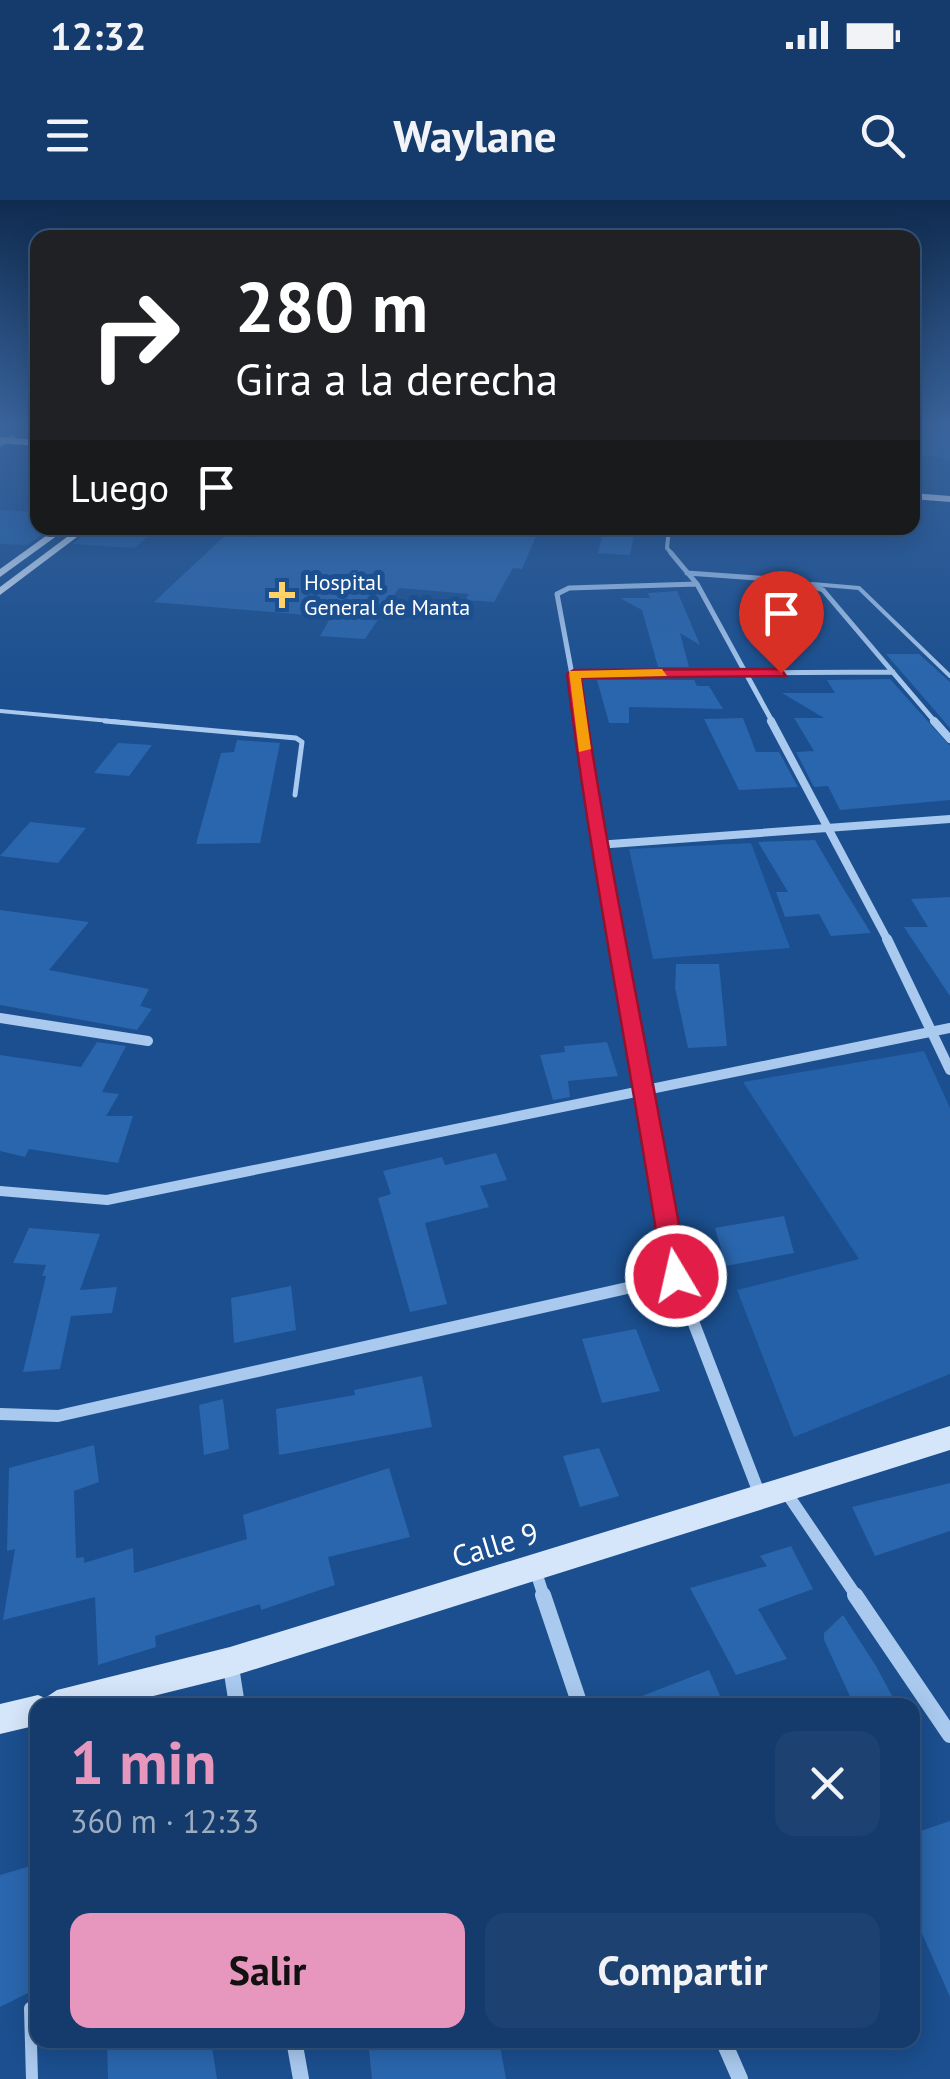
<!DOCTYPE html>
<html lang="es">
<head>
<meta charset="utf-8">
<style>
	:root { --surface:#143b6b; --page:#1d4271; --text:#f1f3f6; --muted:#9dadc1; --line:#33557e; --accent:#e797bd }
	body { margin:0; font-family:"PT Sans",sans-serif; background:var(--page); color:var(--text); height:100vh; display:flex; flex-direction:column; font-size:38px; white-space:nowrap }
	* { box-sizing:border-box; margin:0 }
	p { font-size:32px; color:var(--muted) }
	.icon { flex:none; width:55px; height:55px; fill:none; stroke:currentColor; stroke-width:2; stroke-linecap:round; stroke-linejoin:round }
	.map { position:relative; flex:1; overflow:hidden }
	.panel { position:absolute; left:30px; top:1498px; width:890px; height:350px; display:flex; flex-direction:column; background:var(--surface); border-radius:20px; box-shadow:0 5px 25px #0003,0 0 0 2px var(--line) }
	.panel>* { flex:none }
	.banner { position:absolute; left:30px; top:30px; width:890px; height:305px; border-radius:20px; box-shadow:0 5px 25px #0003,0 0 0 2px var(--line); background:#202124; color:#fff; overflow:hidden }
	.pin { position:absolute; display:grid; place-items:center; width:85px; height:85px; color:#fff; margin:-102px -42px; border-radius:50% 50% 50% 0; rotate:-45deg; box-shadow:0 0 10px #0007 }
	.pin .icon { rotate:45deg }
	.me { position:absolute; width:110px; margin:-55px; rotate:351deg; stroke-linejoin:round; filter:drop-shadow(0 0 8px #0008) }
	.turn { display:flex; align-items:center; gap:35px; height:210px; padding:0 40px; font-size:45px }
	.turn .icon { width:130px; height:130px; stroke-width:2.5 }
	.turn b { display:block; font-size:70px; line-height:85px }
	.then { display:flex; align-items:center; height:95px; padding:0 40px; background:#0003; gap:20px; font-size:38px }
	.round { display:grid; place-items:center; flex:none; width:105px; height:105px; border-radius:20px; background:var(--page) }
	.overview { display:flex; align-items:center; justify-content:space-between; height:170px; padding:0 40px }
	h1 { font-size:60px; font-weight:700; line-height:75px; color:var(--accent) }
	.primary-button { display:flex; gap:20px; margin-top:auto; padding:20px 40px }
	.primary-button a { flex:1; height:115px; border-radius:20px; background:var(--accent); color:#111; font-size:40px; font-weight:700; line-height:115px; text-align:center }
	.primary-button a+a { background:var(--page); color:var(--text) }
	.status { display:flex; justify-content:space-between; align-items:center; height:70px; padding:0 50px; background:var(--surface); direction:ltr }
	.status svg { height:28px; fill:currentColor }
	header { display:flex; justify-content:space-between; align-items:center; height:130px; padding:0 40px; background:var(--surface); font-size:45px; font-weight:700 }
	.map>svg:first-child { display:block }
</style>
</head>
<body>
<div class="status"><b>12:32</b><svg viewBox="0 0 49 12"><path d="M0 12V9h3v3zM5 12V6h3v6zM10 12V3h3v9zM15 12V0h3v12zM26 1h20v11H26zM47 4h2v5h-2z"/></svg></div>
<header><svg class="icon" aria-label="menu" viewBox="0 0 24 24"><path d="M4 6h16M4 12h16M4 18h16"/></svg>Waylane<svg class="icon" aria-label="search" viewBox="0 0 24 24"><circle cx="10" cy="10" r="6"/><path d="M15 15l6 6"/></svg></header>
<div class="map">
<svg width="950" height="1879" viewBox="0 0 950 1879">
	<rect width="100%" height="100%" fill="#1b4f8f"/>
	<!-- green -->
	<path fill="#2461a8" d="M0,310L37,312L38,328H51L27,345L0,344Z
		M105,328L156,330L134,348L72,344L90,330Z
		M751,643L790,748L653,759L629,649Z
		M924,851L950,908V1174L794,1237L737,1090L859,1059L743,882Z"/>
	<!-- building -->
	<path fill="#2a66ad" d="M929,229L943,231L950,244V260L930,255L912,257V233Z
		M233,328H440L437,331L509,336L513,328L539,329L522,369L513,368L494,402L465,400L469,394L399,388L365,439L320,436L331,417L154,402Z
		M604,328H635L630,355L598,353Z
		M781,387L802,389L809,414L782,411Z
		M677,391L700,445L680,433L689,467H658L642,410L620,398H650L648,393Z
		M886,454H919L950,482V528Z
		M890,479L950,546V600L840,610L828,586L814,587L796,552L814,551L794,518H824L782,493H835L827,480Z
		M597,480H694L697,486H709L723,509L629,507V523H609Z
		M743,518L756,552H779L798,587L739,590L704,519Z
		M237,540L280,543L260,643L196,644L221,553L234,552Z
		M118,543L152,545L129,576L94,573Z
		M30,622L86,628L58,663L0,656Z
		M815,640L843,688L871,733L831,736L819,714L785,717L776,692H788L758,642Z
		M950,697V796L904,727H928L911,699Z
		M0,710L89,722L49,770L149,789L140,806L152,809L137,830L0,805Z
		M676,764H719L727,846L688,848L675,788Z
		M97,842L126,846L102,892L119,894L106,916H133L118,963L29,949L25,957L0,951V855L81,867Z
		M607,842L618,876L568,881L570,897L553,900L540,855L565,852L564,846Z
		M496,953L507,980L480,986L489,1007L425,1023L447,1104L410,1112L378,998L391,994L383,971L442,957L445,965Z
		M784,1016L794,1053L726,1066L715,1028Z
		M29,1028L100,1034L80,1090L117,1087L112,1113L71,1116L60,1169L23,1172L46,1076H42L46,1065L13,1063Z
		M291,1086L296,1130L234,1143L231,1098Z
		M636,1129L660,1191L602,1203L582,1139Z
		M422,1176L432,1227L279,1255L276,1209L355,1195L354,1190Z
		M223,1199L229,1249L204,1255L199,1205Z
		M94,1245L99,1282L74,1291L76,1358L84,1357V1363L133,1348L134,1373L247,1339L243,1315L389,1268L410,1337L328,1357L335,1385L261,1410L260,1404L155,1436L156,1447L98,1465L95,1397L3,1420L15,1349L7,1351L9,1268Z
		M599,1248L619,1296L580,1307L563,1256Z
		M950,1283V1331L875,1356L852,1307Z
		M791,1346L813,1389L758,1409L787,1459L736,1475L690,1388L767,1366L760,1356Z
		M843,1415L876,1466L897,1505H854L824,1440V1433Z
		M709,1470L724,1505H625L624,1503Z
		M950,1621V1797L912,1711V1634Z
		M34,1665L38,1788L0,1807V1675Z
		M107,1840H211L217,1879H108Z
		M368,1840H499L506,1879H372Z"/>
	<g fill="none" stroke-linecap="round" stroke-linejoin="round">
		<!-- lane-far2 -->
		<path stroke="#a9c9ee" stroke-width="4" d="M792,328H835
			M812,384L859,388L950,476
			M0,511L132,523"/>
		<!-- lane-far1 -->
		<path stroke="#a9c9ee" stroke-width="5" d="M105,521L296,538L302,542L295,595"/>
		<!-- lane -->
		<path stroke="#a9c9ee" stroke-width="12" d="M30,1808L32,1879"/>
		<!-- street-far5 -->
		<path stroke="#a9c9ee" stroke-width="4" d="M0,245L13,237
			M669,328L667,348L673,355"/>
		<!-- street-far4 -->
		<path stroke="#a9c9ee" stroke-width="5" d="M671,353L697,384L773,523
			M687,373L797,381L823,390L936,523
			M574,474L893,472
			M581,523L557,394L569,388L697,384"/>
		<!-- street-far3 -->
		<path stroke="#a9c9ee" stroke-width="8" d="M580,521L616,741
			M771,521L888,741
			M934,521L950,539
			M597,645L950,619"/>
		<!-- street-far2 -->
		<path stroke="#a9c9ee" stroke-width="10" d="M616,739L668,1026
			M887,739L950,870
			M0,818L148,841
			M0,991L107,1000L950,828"/>
		<!-- street-far1 -->
		<path stroke="#a9c9ee" stroke-width="12" d="M667,1024L676,1077L761,1298
			M0,1214L58,1216L676,1077
			M786,1292L857,1397
			M535,1369L544,1397"/>
		<!-- street -->
		<path stroke="#a9c9ee" stroke-width="16" d="M543,1395L580,1505
			M855,1395L950,1535
			M231,1467L237,1505
			M294,1840L301,1879
			M723,1840L740,1879"/>
		<!-- secondary -->
		<path fill="#d6e6fa" fill-rule="evenodd" d="M79,328H89L0,395V387Z
			M50,333L58,335L0,377V369Z
			M950,1226V1250L230,1477L117,1505H38V1525L0,1534V1504L38,1495L45,1498L57,1490L230,1447Z"/>
		<!-- primary -->
		<path fill="#f0f6ff" fill-rule="evenodd" d="M0,237L38,240V246L0,243Z
			M912,293L950,296V302L912,299Z"/>
	</g>
	<!-- sky -->
	<linearGradient id="sky" x2="0" y2="1"><stop stop-color="#0f2b4f"/><stop offset="0.46" stop-color="#39639b"/><stop offset="1" stop-color="#39639b" stop-opacity="0"/></linearGradient>
	<rect width="950" height="489" fill="url(#sky)"/>
	<!-- route -->
	<path fill="#e11d48" stroke="#92132f" stroke-width="2.5" d="M781,469L786,476L581,478C610,679 654,876 688,1076L676,1087L663,1076C633,875 592,676 567,474L574,470Z"/>
	<!-- slow -->
	<path fill="#f59e0b" d="M662,469L667,476L581,478L591,549L579,552L569,471Z"/>
	<!-- markers -->
	<path fill="#ffd166" stroke="#1b4f8f" stroke-width="4" d="M277 380h10v10h10v10h-10v10h-10v-10h-10v-10h10z"/>
	<g text-anchor="middle" dominant-baseline="central" stroke-width="10" stroke-linejoin="round" paint-order="stroke">
		<!-- far-poi labels -->
		<g font-size="22" fill="#fff" stroke="#1b4f8f" text-anchor="start">
			<text x="304" y="382">Hospital<tspan x="304" dy="25">General de Manta</tspan></text>
		</g>
		<!-- near-street labels -->
		<g font-size="30" fill="#fff" stroke="#1b4f8f">
			<text transform="translate(495 1344) rotate(-17)">Calle 9</text>
		</g>
	</g>
</svg>
<div class="pin" style="left:781px;top:473px;background:#d93025"><svg class="icon" aria-label="arrive" viewBox="0 0 24 24"><path d="M6 21V4h12l-3 4 3 4H6"/></svg></div>
<svg class="me" style="left:676px;top:1076px" viewBox="-20 -20 40 40"><circle r="17" fill="#e11d48" stroke="#fff" stroke-width="3"/><path d="M0-11L8 9 0 5-8 9z" fill="#fff"/></svg>
<div class="banner">
<div class="turn"><svg class="icon" aria-label="right" viewBox="0 0 24 24"><path d="M7 20v-9h11M14 6l5 5-5 5"/></svg><div><b>280 m</b>Gira a la derecha</div></div>
<div class="then">Luego<svg class="icon" aria-label="arrive" viewBox="0 0 24 24"><path d="M6 21V4h12l-3 4 3 4H6"/></svg></div>
</div>
<section class="panel">
<div class="overview"><div><h1>1 min</h1><p>360 m · 12:33</p></div><a class="round"><svg class="icon" aria-label="close" viewBox="0 0 24 24"><path d="M6 6l12 12M18 6L6 18"/></svg></a></div>
<div class="primary-button"><a>Salir</a><a>Compartir</a></div>
</section>
</div>
</body>
</html>
